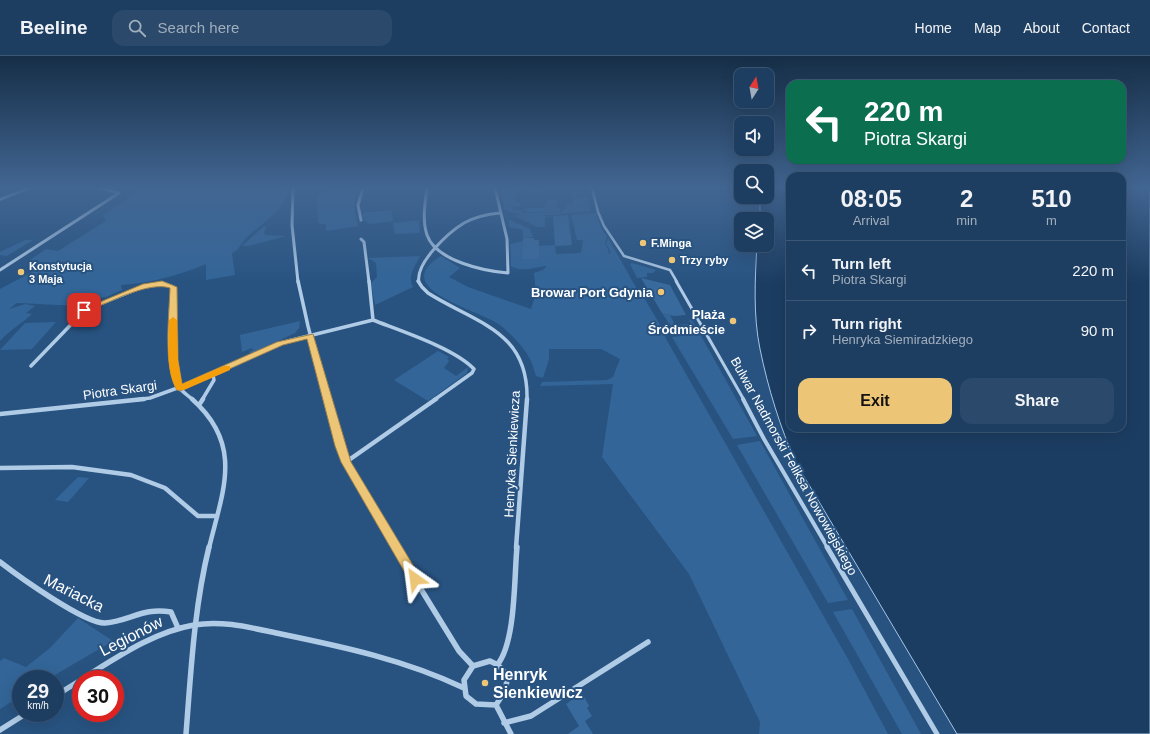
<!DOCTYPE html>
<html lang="en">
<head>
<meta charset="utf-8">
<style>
	:root { --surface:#1e3e61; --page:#2b496a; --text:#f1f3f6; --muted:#a1aebd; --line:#3c5776; --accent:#edc577 }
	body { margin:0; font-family:Arial,sans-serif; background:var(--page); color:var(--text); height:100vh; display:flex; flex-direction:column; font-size:15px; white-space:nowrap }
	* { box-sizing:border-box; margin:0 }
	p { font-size:13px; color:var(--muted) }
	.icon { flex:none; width:22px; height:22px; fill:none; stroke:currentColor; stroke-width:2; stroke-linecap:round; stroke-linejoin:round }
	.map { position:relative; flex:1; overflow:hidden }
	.drawer { position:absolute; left:786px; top:116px; width:340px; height:260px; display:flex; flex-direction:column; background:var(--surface); border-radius:12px; box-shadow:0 4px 16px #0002,0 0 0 1px var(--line) }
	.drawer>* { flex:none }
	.banner { position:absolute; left:786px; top:24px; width:340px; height:84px; border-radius:12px; box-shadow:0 4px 16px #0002,0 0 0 1px var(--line); background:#0b6e4f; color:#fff; overflow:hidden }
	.needle { width:26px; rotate:11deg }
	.buttons { position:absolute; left:734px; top:12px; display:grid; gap:8px }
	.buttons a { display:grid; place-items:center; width:40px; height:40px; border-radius:8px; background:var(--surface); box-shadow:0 4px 16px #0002,0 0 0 1px var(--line); font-size:20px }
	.speed { position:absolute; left:12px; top:614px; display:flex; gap:8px; font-size:20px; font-weight:700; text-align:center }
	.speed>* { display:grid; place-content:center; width:52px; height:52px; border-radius:50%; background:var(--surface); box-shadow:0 4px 16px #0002,0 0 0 1px var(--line); line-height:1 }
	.speed small { font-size:10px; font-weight:400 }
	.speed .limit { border:6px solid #d22; background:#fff; color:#111 }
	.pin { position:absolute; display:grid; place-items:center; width:34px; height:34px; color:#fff; margin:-17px; border-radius:8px; box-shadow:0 2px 6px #0006 }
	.me { position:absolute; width:44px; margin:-22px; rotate:329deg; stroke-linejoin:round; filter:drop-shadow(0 0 3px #0008) }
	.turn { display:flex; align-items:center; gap:14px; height:84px; padding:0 12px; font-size:18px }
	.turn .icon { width:52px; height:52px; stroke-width:2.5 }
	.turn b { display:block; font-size:28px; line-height:34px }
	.eta { display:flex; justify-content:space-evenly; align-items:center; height:68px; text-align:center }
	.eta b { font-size:24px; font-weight:600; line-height:28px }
	.action { display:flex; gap:8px; margin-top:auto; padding:8px 12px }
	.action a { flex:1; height:46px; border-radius:12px; background:var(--accent); color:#111; font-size:16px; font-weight:600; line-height:46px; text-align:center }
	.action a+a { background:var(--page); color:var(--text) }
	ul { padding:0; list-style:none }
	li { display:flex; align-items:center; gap:12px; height:60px; padding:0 12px; border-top:1px solid var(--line) }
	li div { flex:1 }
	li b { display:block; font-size:15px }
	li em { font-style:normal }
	header { display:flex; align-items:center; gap:24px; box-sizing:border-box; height:56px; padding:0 20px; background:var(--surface); border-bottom:1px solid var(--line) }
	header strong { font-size:19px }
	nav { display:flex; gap:22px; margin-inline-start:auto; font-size:14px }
	.search { width:280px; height:36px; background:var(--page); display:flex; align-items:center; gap:10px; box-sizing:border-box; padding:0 14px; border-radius:12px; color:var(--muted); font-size:15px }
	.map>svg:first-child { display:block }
</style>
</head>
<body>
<header>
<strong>Beeline</strong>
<div class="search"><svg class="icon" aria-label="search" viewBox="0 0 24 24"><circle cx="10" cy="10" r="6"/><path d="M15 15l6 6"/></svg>Search here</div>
<nav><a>Home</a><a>Map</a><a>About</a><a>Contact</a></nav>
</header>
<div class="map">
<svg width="1150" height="678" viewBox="0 0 1150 678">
	<rect width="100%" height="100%" fill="#285381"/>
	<!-- green -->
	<path fill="#336598" d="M133,132H288C284,156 263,166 247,181C242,186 239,194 232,197L235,219L206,224V208C179,219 151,227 121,229L122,234L106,241L89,244L79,250L17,247L9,253L25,248L35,250L26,257L32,258C21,268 10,274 0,285V233L45,209L27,206L46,193L58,195L106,165L103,159L138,136L133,134Z
		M331,132H359C351,144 354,156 358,170L326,175V168H320L318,166L317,139Z
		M500,132H546L545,137L513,133L518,137L513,143H517V146L520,147L521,150L512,151L513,154H521L523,157L562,156V154L565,153V149L573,148L572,134H576L577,143L588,142L590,155C564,157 529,165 505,154Z
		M548,144H557V152L562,153H560V156H525L524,152H543Z
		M392,154L393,165L369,168L363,162V157Z
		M596,157L602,174L607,180L605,187L609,196L608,198L611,197L606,187L608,182L637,233H639L666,279L665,281L848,603L888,678H759L760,666L689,518L602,401L613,328L540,330L542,326L607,324L613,321L620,303L601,293H549V303L543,322L536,320C534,315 533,308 530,303C524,291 510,277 500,269C478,253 387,233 441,200L460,212L449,221L468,231L531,253L536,237L534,217L543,214L547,210C536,211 520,217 511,210L510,188L523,185V203H539V190L555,189L556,198L581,197L583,184H577L571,159Z
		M513,159L548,160V161H545V171H537Z
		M508,163L530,173L533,181L523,182V174L509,171Z
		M419,164L420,177L395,178L393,167Z
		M263,171H267L264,176L265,179L286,180L248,190H242Z
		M25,184H33L7,200L0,199V196Z
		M420,200C415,211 407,219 413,231L375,249L371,227L377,221L376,207L368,202Z
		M632,207L656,214L653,217H647V221L637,222L630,208Z
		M662,257L670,259L675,269L691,268L689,264H692L698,274L681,277L677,275L675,271L672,272Z
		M300,265L299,272L295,277L251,298L249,296L253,294L252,292L242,296L240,279Z
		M56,266L32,293L0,294L25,267Z
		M700,278L757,380L733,383L672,281Z
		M438,295L449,301L447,303L449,305L444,312L456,320L468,311L467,317L428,345L394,324Z
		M760,385L848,544L828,547L737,389Z
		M78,421L89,422L68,446L55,444Z
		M852,553L921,678H902L833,556Z
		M78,562L113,585L48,623H21V640L0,653V605L4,602L26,611L50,592Z"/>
	<!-- water -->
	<path fill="#1c3d62" stroke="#a5c6e6" d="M768,132H790V372H1122V132H1150V678H957L796,407C780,371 768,332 760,293C753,259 755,223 757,189H767V163H760V145L763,141H767Z"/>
	<!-- building -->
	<path fill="#396a9d" d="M568,159L572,189L555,190L553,160Z
		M523,182H534V184H539V203H523Z
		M641,222L670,229L686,259L674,260L662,257Z
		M582,637L589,650L587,652L592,660L585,665L593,678H568L579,670L566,648Z"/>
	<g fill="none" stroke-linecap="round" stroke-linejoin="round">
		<!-- pedestrian-far3 -->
		<path stroke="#b0cbe6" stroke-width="2.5" d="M592,132L598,156L604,170L624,200L670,214L677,226"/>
		<!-- pedestrian-far2 -->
		<path stroke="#b0cbe6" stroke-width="3" d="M676,225L744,344"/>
		<!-- pedestrian-far1 -->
		<path stroke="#b0cbe6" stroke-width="4" d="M743,343L764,383L828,492"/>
		<!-- pedestrian -->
		<path stroke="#b0cbe6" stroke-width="5" d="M827,491L937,678"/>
		<!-- minor-far3 -->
		<path stroke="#b0cbe6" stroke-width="3" d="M100,132L119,137
			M293,132L292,169L298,226
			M427,132C425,147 422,164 427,179C436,205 484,215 508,217L507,183L495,132
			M361,164L358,149L363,132
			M361,183L364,186L369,226
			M0,214L119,137
			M419,226C415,207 449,176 464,167C475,161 488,158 500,157"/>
		<!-- minor-far2 -->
		<path stroke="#b0cbe6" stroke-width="3.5" d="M298,225L308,270L327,344
			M369,225L373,264C401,275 454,292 474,313L472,317L434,344
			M418,225L422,231L428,237C475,267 529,274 527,344
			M31,310L85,254L145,230L162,227L173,231C173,254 168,313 179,331C182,336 189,340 193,344
			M135,344L150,342L213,319L280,287L373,264
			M202,344L214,324L213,319"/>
		<!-- minor-far1 -->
		<path stroke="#b0cbe6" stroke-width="4.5" d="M192,343C244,389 223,434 209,492
			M327,343L338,382L353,421L396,492
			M199,349L203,343
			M0,358L144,343
			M346,406L436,343
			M0,412L72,411L131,419L165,432L198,460H217
			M516,492L527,343"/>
		<!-- minor -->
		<path stroke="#b0cbe6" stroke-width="5.5" d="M395,491L459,595L473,610
			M0,506C18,520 85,568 105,567C130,565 143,551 171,556L178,572
			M490,605C514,616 509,630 496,649L476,648L466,640L464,624L473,610Z
			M498,608C516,584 514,521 517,491
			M82,623C116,602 153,576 194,569C223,564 252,572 281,578C344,591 405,604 464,632
			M55,640L81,624
			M496,649L511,678
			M504,667L531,660L648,586
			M0,674L27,657
			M186,678C191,615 194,552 209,491"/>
		<!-- tertiary -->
		<path fill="#b0cbe6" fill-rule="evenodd" d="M26,132H32L0,145V142Z"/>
	</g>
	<!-- sky -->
	<linearGradient id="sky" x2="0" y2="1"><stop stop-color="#162e47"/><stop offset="0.58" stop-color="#426692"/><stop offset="1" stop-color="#426692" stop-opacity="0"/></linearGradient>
	<rect width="1150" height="227" fill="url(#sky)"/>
	<!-- route -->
	<path fill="#edc577" stroke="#9a804d" d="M162,225L177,231L178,304L182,328L277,286L313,278L351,406L419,519L421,523L419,527L415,528L411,527L341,406L335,390L307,283L283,289L180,335L177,334C163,312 169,260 170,232C148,225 109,247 87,255L81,254L143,228Z"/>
	<!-- slow -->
	<path fill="#f59e0b" d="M173,261L177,264L178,304L182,328L224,310H230V314L184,334H177C165,314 169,286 169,264Z"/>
	<!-- markers -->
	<g fill="#edc577" stroke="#285381" stroke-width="1.5">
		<circle cx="643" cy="187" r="4"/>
		<circle cx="672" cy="204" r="4"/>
		<circle cx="21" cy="216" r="4"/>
		<circle cx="661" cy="236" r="4"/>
		<circle cx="733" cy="265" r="4"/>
		<circle cx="485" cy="627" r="4"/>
	</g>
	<g text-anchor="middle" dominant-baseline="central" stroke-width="4" stroke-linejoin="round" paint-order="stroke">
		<!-- far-poi labels -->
		<g font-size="11" font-weight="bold" fill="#fff" stroke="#285381" text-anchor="start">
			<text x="651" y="187">F.Minga</text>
			<text x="680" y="204">Trzy ryby</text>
			<text x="29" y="210">Konstytucja<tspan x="29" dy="13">3 Maja</tspan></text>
		</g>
		<!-- poi labels -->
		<g font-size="13" font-weight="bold" fill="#fff" stroke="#285381" text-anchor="end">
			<text x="653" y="236">Browar Port Gdynia</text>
			<text x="725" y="258">Plaża<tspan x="725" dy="15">Śródmieście</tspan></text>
		</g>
		<!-- street labels -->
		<g font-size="13" fill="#fff" stroke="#285381">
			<text transform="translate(120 334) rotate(-8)">Piotra Skargi</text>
			<text transform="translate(512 398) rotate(-87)">Henryka Sienkiewicza</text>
			<text transform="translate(794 410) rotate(61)">Bulwar Nadmorski Feliksa Nowowiejskiego</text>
		</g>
		<!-- near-street labels -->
		<g font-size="16" fill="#fff" stroke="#285381">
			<text transform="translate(74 537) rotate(27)">Mariacka</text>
			<text transform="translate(131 580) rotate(-27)">Legionów</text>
		</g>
		<!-- near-poi labels -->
		<g font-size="16" font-weight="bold" fill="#fff" stroke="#285381" text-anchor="start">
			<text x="493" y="618">Henryk<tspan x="493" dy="18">Sienkiewicz</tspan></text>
		</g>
	</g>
</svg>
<div class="buttons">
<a><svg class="needle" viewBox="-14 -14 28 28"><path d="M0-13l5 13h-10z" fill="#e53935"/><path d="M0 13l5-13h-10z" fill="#a1aebd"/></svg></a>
<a><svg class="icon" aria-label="sound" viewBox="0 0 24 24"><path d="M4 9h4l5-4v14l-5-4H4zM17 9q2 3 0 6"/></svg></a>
<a><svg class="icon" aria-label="search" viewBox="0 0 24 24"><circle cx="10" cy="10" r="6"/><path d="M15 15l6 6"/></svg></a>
<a><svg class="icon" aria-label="layers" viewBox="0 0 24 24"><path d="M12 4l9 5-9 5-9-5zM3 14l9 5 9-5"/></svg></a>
</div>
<div class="speed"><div>29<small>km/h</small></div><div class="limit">30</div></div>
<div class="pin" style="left:84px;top:254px;background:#d93025"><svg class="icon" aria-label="arrive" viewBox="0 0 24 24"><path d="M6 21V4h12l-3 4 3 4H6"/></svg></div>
<svg class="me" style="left:415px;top:523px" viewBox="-20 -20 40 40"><path d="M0-17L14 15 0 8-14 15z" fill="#edc577" stroke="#fff" stroke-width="4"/></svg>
<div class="banner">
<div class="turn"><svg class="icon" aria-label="left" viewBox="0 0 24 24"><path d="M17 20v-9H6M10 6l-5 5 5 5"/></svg><div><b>220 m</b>Piotra Skargi</div></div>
</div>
<section class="drawer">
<div class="eta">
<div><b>08:05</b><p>Arrival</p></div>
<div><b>2</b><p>min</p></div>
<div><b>510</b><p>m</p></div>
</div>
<ul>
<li><svg class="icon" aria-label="left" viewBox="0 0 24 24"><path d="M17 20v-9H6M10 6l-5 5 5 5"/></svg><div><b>Turn left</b><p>Piotra Skargi</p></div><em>220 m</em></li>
<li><svg class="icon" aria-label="right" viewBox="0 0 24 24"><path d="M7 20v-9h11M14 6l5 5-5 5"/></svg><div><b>Turn right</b><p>Henryka Siemiradzkiego</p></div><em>90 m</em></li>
</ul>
<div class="action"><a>Exit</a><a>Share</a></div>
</section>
</div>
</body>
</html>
